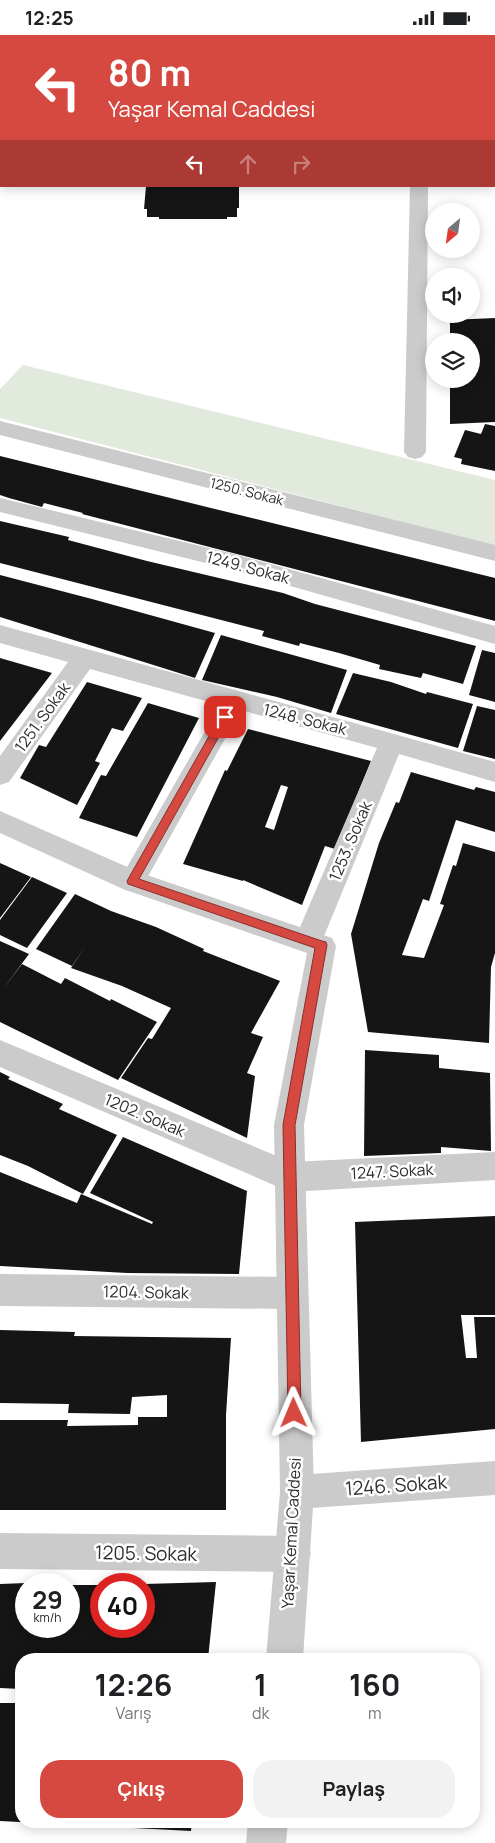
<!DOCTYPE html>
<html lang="tr">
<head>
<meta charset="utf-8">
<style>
	:root { --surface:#fff; --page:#f2f2f2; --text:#202124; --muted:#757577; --accent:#d54940 }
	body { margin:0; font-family:Manrope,sans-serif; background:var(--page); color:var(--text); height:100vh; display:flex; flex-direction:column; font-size:19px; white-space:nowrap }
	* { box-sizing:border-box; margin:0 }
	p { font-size:16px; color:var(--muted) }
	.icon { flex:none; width:28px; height:28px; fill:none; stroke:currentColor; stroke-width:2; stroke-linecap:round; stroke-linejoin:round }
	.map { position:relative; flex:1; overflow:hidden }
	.panel { position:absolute; left:15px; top:1618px; width:465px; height:175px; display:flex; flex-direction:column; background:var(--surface); border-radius:20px; box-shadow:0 2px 12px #0003 }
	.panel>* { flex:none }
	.hud { position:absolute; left:0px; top:0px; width:495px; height:152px; box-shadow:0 2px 12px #0003; background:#d54940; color:#fff; overflow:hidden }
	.needle { width:32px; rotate:209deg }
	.controls { position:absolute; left:425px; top:168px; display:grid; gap:10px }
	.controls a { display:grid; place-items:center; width:55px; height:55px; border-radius:50%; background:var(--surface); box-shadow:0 2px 12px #0003; font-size:25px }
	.speed { position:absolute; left:15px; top:1538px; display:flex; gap:10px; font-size:25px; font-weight:700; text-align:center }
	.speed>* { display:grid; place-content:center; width:65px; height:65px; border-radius:50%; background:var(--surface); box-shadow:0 2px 12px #0003; line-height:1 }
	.speed small { font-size:12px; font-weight:400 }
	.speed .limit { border:8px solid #d22; background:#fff; color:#111 }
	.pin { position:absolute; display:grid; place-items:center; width:42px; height:42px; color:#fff; margin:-21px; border-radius:10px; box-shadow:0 2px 8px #0006 }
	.me { position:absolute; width:55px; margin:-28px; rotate:359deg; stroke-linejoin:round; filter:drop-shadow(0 0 4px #0008) }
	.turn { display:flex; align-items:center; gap:18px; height:105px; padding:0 25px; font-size:22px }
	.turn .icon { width:65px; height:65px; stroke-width:2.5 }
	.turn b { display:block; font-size:35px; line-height:42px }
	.lanes { display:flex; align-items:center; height:48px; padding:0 25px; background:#0003; justify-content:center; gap:25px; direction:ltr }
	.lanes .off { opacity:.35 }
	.eta { display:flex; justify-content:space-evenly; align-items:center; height:85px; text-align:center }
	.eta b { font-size:30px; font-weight:700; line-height:35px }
	.primary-button { display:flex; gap:10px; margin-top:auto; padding:10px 25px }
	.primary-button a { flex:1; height:58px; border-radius:20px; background:var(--accent); color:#fff; font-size:20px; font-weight:700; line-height:58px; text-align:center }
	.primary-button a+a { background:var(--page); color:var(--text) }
	.status { display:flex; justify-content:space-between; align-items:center; height:35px; padding:0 25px; background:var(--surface); direction:ltr }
	.status svg { height:14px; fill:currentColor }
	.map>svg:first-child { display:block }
</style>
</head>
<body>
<div class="status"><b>12:25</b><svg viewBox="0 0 49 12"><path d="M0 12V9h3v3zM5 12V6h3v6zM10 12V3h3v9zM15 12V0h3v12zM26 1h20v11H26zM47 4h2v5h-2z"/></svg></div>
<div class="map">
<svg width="495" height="1808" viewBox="0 0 495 1808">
	<rect width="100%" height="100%" fill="#fff"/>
	<!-- green -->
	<path fill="#e2eadd" d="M23,330L495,445V511L0,383V354Z"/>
	<!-- building -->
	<path fill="#151515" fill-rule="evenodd" d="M146,151H239V173H237V182H227V184H159V182H147V174H144Z
		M495,283V387L450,389V344H471V306H450V285Z
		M485,389L495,391V436L461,429L462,424L454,422L465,395L481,399Z
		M0,421L495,543V586L82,479L83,478L44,468L42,472L9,463L0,460Z
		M0,486L69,502L68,505L147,526L283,558L315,569L476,611L463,649L423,638L421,643L379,634L380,630L339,618L300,608L299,611L262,601L264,596L0,528Z
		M0,540L92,564L215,598L195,643L0,582Z
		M221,600L347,635L331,678L277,662L202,645Z
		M482,615L495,618V667L469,660Z
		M0,623L52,638L0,706Z
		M353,638L391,647L426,659L427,657L473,669L458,713L336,679Z
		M87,647L142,663L123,696L112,693L95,726L100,728L77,770L20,743L39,710L46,712Z
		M148,668L199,683L137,802L79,783L101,740L106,741Z
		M477,671L495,675V724L463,716Z
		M248,694L371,726L335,814L325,811L302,870L243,845V846L183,829L225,735L227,736ZM281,750L288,752L274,795L265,792Z
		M411,737L474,755L476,752L495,757V797L456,785L429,866L423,864L402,920L424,923L444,870L440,869L453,830L456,831L463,808L495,817V918L491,932L489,1008L368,997L351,899L379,808L396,767L399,768Z
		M0,828L31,842L0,883Z
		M32,842L67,858L27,913L0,900V885Z
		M75,859L111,876L156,892L204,914L203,916L280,946L251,998L263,1002L247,1038L255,1041L247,1103L121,1043L148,1003L152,1004L171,973L122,951L71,933L86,910L72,931L36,914Z
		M0,906L29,919L3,954L22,929L61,949L65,943L110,966L111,964L157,987L118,1045L0,987Z
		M365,1015L439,1020V1033L490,1038L491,1116L441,1112V1118L364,1121Z
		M0,1037L10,1042L8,1044L63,1069L59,1074L117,1100L83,1159L28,1131L0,1120Z
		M123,1102L247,1156L239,1239L127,1238L0,1231V1137L77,1168L81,1159L152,1189L153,1187L90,1158Z
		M495,1181V1280H461L466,1323H477L474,1282H495V1394L361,1407L355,1187Z
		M0,1295L75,1297L74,1301L231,1303L226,1380V1475H0V1385H68L67,1391L138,1390V1382H167V1360L132,1362L130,1379L68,1378L69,1369L0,1368Z
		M216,1547L208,1624H21V1654L0,1653V1549L26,1548V1591H69V1550H101V1591H144V1549Z
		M0,1668H21V1786H192L191,1796L0,1786Z"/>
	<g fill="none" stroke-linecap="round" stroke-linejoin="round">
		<!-- minor -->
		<path fill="#cbcbcb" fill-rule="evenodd" d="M413,0H429V1H413Z
			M410,151H428L426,417L422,422L415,424L408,422L404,417Z
			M0,386L495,510V526L0,400Z
			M0,463L234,519L495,591V609L234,535L0,477Z
			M0,590L495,727V747L399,719L322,906L318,914L308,918L298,914L294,906L377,713L241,675L141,854L132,857L123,854L119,846L220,670L90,634L9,747L0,750V721L68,627L0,608Z
			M0,1005L291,1127L495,1117V1145L290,1157L0,1032Z
			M0,1239L291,1242L302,1247L307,1258L302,1269L291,1274L0,1271Z
			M495,1426V1460L297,1474L285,1469L280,1457L285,1445L297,1440Z
			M0,1498L293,1501L306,1506L311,1519L306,1532L293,1537L0,1534Z"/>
		<!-- tertiary -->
		<path fill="#cbcbcb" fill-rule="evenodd" d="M0,776L141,838L332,903L336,911L304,1090L314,1457L303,1624H266L280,1457L274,1090L307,918L123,854L0,798Z
			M248,1786H288L286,1808H246Z"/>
	</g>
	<!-- route -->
	<path fill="#d54940" stroke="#8a2f2a" d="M225,679L230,682L139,844L322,906L326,907L327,910L295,1090L301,1378L299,1382L294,1384L290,1382L288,1378L283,1090L315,913L128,849L127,846L221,680Z"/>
	<g text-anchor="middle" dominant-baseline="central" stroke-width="5" stroke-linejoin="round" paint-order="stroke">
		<!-- far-street labels -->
		<g font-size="14" fill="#2e2e2e" stroke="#fff">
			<text transform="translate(247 456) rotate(14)">1250. Sokak</text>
		</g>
		<!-- street labels -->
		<g font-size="16" fill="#2e2e2e" stroke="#fff">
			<text transform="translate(248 532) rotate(15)">1249. Sokak</text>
			<text transform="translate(42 682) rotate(-54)">1251. Sokak</text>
			<text transform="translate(305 684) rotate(14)">1248. Sokak</text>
			<text transform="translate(350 806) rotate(-67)">1253. Sokak</text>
			<text transform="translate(145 1080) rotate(23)">1202. Sokak</text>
			<text transform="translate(392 1136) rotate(-3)">1247. Sokak</text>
			<text transform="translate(146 1257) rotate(1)">1204. Sokak</text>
			<text transform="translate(291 1498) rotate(-87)">Yaşar Kemal Caddesi</text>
		</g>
		<!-- near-street labels -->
		<g font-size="19" fill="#2e2e2e" stroke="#fff">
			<text transform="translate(396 1450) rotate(-4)">1246. Sokak</text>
			<text transform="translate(146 1518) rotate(1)">1205. Sokak</text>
		</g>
	</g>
</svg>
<div class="controls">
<a><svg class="needle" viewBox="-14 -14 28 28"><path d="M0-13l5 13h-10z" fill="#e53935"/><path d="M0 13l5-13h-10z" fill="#757577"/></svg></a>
<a><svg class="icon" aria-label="sound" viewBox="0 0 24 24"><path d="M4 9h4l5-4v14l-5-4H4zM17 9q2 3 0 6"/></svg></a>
<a><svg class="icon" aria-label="layers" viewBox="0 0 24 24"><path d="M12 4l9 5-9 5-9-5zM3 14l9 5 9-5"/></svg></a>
</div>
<div class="speed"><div>29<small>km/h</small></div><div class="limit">40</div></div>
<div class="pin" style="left:225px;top:682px;background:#d93025"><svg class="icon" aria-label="arrive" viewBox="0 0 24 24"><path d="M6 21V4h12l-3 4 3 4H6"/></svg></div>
<svg class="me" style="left:294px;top:1378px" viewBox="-20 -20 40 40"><path d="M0-17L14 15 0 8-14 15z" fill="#d54940" stroke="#fff" stroke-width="4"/></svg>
<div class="hud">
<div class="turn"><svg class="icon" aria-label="left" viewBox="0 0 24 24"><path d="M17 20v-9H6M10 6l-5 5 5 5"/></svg><div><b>80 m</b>Yaşar Kemal Caddesi</div></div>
<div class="lanes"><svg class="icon" aria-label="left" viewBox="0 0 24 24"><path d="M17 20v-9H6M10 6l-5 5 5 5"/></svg><svg class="icon off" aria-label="ahead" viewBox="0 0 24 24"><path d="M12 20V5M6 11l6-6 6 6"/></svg><svg class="icon off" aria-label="right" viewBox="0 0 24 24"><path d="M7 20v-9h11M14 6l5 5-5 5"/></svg></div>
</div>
<section class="panel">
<div class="eta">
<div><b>12:26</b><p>Varış</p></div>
<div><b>1</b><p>dk</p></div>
<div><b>160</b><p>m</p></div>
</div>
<div class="primary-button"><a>Çıkış</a><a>Paylaş</a></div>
</section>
</div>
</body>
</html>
